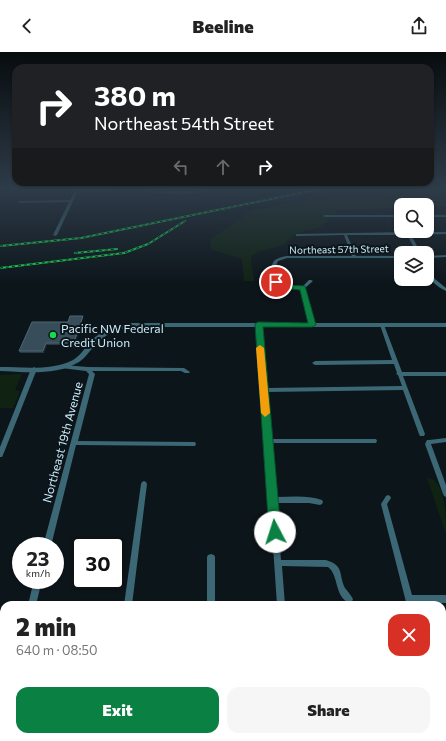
<!DOCTYPE html>
<html lang="en">
<head>
<meta charset="utf-8">
<style>
	:root { --surface:#fff; --page:#f6f6f6; --text:#222; --muted:#767676; --accent:#0b8043 }
	body { margin:0; font-family:Commissioner,sans-serif; background:var(--page); color:var(--text); height:100vh; display:flex; flex-direction:column; font-size:15px; white-space:nowrap }
	* { box-sizing:border-box; margin:0 }
	p { font-size:13px; color:var(--muted) }
	.icon { flex:none; width:22px; height:22px; fill:none; stroke:currentColor; stroke-width:2; stroke-linecap:round; stroke-linejoin:round }
	.map { position:relative; flex:1; overflow:hidden }
	.drawer { position:absolute; left:0px; top:549px; width:446px; height:140px; display:flex; flex-direction:column; background:var(--surface); border-radius:12px 12px 0 0; box-shadow:0 1px 3px #0004 }
	.drawer>* { flex:none }
	.top-card { position:absolute; left:12px; top:12px; width:422px; height:122px; border-radius:12px; box-shadow:0 1px 3px #0004; background:#202124; color:#fff; overflow:hidden }
	.buttons { position:absolute; left:394px; top:146px; display:grid; gap:8px }
	.buttons a { display:grid; place-items:center; width:40px; height:40px; border-radius:8px; background:var(--surface); box-shadow:0 1px 3px #0004; font-size:20px }
	.speed { position:absolute; left:12px; top:485px; display:flex; gap:8px; font-size:20px; font-weight:700; text-align:center }
	.speed>* { display:grid; place-content:center; width:52px; height:52px; border-radius:50%; background:var(--surface); box-shadow:0 1px 3px #0004; line-height:1 }
	.speed small { font-size:10px; font-weight:400 }
	.speed .limit { border:2px solid #111; border-radius:6px; background:#fff; color:#111 }
	.pin { position:absolute; display:grid; place-items:center; width:34px; height:34px; color:#fff; margin:-17px; border:2px solid #fff; border-radius:50%; box-shadow:0 1px 4px #0007 }
	.me { position:absolute; width:44px; margin:-22px; rotate:355deg; stroke-linejoin:round; filter:drop-shadow(0 0 3px #0008) }
	.turn { display:flex; align-items:center; gap:14px; height:84px; padding:0 16px; font-size:18px }
	.turn .icon { width:52px; height:52px; stroke-width:2.5 }
	.turn b { display:block; font-size:28px; line-height:34px }
	.lanes { display:flex; align-items:center; height:38px; padding:0 16px; background:#0003; justify-content:center; gap:20px; direction:ltr }
	.lanes .off { opacity:.35 }
	.round { display:grid; place-items:center; flex:none; width:42px; height:42px; border-radius:12px; background:var(--page) }
	.head { display:flex; align-items:center; justify-content:space-between; height:68px; padding:0 16px }
	h1 { font-size:24px; font-weight:800; line-height:30px }
	.action { display:flex; gap:8px; margin-top:auto; padding:8px 16px }
	.action a { flex:1; height:46px; border-radius:12px; background:var(--accent); color:#fff; font-size:16px; font-weight:800; line-height:46px; text-align:center }
	.action a+a { background:var(--page); color:var(--text) }
	header { display:flex; justify-content:space-between; align-items:center; height:52px; padding:0 16px; background:var(--surface); font-size:18px; font-weight:800 }
	.map>svg:first-child { display:block }
</style>
</head>
<body>
<header><svg class="icon" aria-label="back" viewBox="0 0 24 24"><path d="M15 5l-7 7 7 7"/></svg>Beeline<svg class="icon" aria-label="share" viewBox="0 0 24 24"><path d="M12 15V3M7 8l5-5 5 5M5 13v7h14v-7"/></svg></header>
<div class="map">
<svg width="446" height="689" viewBox="0 0 446 689">
	<rect width="100%" height="100%" fill="#0c151a"/>
	<!-- green -->
	<path fill="#102313" d="M446,140V154L427,155V153H401V156L339,158L321,175L298,181L289,187L284,193L258,200L252,204L251,208L254,229H244L242,207L213,198L210,195L211,187L251,159L303,148L330,145Z
		M22,322L15,338L20,339L13,356H0V323Z
		M427,426C446,426 446,467 446,482Z"/>
	<g fill="none" stroke-linecap="round" stroke-linejoin="round">
		<!-- minor -->
		<path fill="#3c6774" fill-rule="evenodd" d="M77,136H79V137H113L115,138L113,139H78L57,183L55,184L53,183L69,150L20,151L18,150L20,149L70,148Z
			M142,136H144L145,138L187,139H195L208,136H212C193,146 163,141 143,140L141,139Z
			M324,163H401V165H325L323,164Z
			M427,163H446V165H427Z
			M407,180H446V182L411,183L421,201H417L407,183H347L356,204H401V206H287L278,209C274,216 276,227 282,233L302,235L309,228H311L313,229L305,236L314,273V274H312L310,273L301,237C294,236 285,238 279,235C272,231 269,215 274,209C277,206 282,205 286,204H352L344,183L297,184H296V182Z
			M446,203V205L427,206V204Z
			M427,216L429,217L435,227L446,236V239C437,235 427,227 427,216Z
			M257,272H259L261,273L267,336L402,334L398,323L396,322L397,321L394,312L315,313L312,311L315,309L392,308L380,273L382,272L384,273L402,320H446V324H403L425,382L424,384H420L419,382L403,338L267,340L271,387H376L377,389L376,391H271L276,445C291,445 308,443 322,448L323,450L322,452L320,453L309,451H276L281,508H326C345,514 338,522 345,536C348,540 351,543 353,547L352,550L349,551C334,544 339,523 328,515L282,514L285,553H277L270,450L269,448V447L265,391L264,389L265,387L257,273Z
			M63,313L88,315L184,316L190,320L189,321H185L181,319H92L95,322L78,389L193,390H195L196,392L195,394H193L76,393L51,494H43L89,322L86,319L61,316L60,315Z
			M34,315L37,317L3,403L2,405H0V395L31,317Z
			M446,386V390L431,392L446,433V445L444,444L443,442L425,392L427,388H429Z
			M144,429L146,430L147,432L132,553H124L141,432L142,430Z
			M388,443L390,444L391,446L387,452L412,543H446V551H409L406,550L381,452L386,444Z
			M211,502L214,503L215,505V553H207V505L208,503Z
			M34,528H42L36,553H28Z
			M442,574L445,575L446,578V595L443,594L442,591Z
			M288,685H298L299,689H289Z"/>
		<!-- tertiary -->
		<path fill="#3c6774" fill-rule="evenodd" d="M131,271H446V275H131C116,277 104,283 94,294C89,300 85,306 79,310C56,324 25,320 0,319V315C24,315 51,319 73,308C80,304 85,296 90,290C101,278 115,274 131,271Z
			M442,591H446V601H442Z
			M0,598H4V608H0Z"/>
		<!-- rail casing -->
		<g stroke="#17da51" stroke-width="2">
			<path id="rail" d="M0,194L81,186L324,136
				M75,201L117,197
				M0,216L124,201L148,192L185,169"/>
		</g>
		<!-- rail -->
		<use href="#rail" stroke="#0c151a" stroke-width="1" stroke-dasharray="3" stroke-linecap="butt"/>
	</g>
	<!-- wall -->
	<path fill="#263a47" d="M83,264V266L74,296H62L61,293H47L44,301H20L19,299L68,270Z"/>
	<!-- shaded-wall -->
	<path fill="#14232d" d="M83,264V266L74,296L73,293Z
		M46,291L47,293L44,301L43,299Z"/>
	<!-- building -->
	<path fill="#384d5a" stroke="#4f6673" d="M70,264H83L73,293H61L62,291H46L43,299H19L32,270H68Z"/>
	<!-- sky -->
	<linearGradient id="sky" x2="0" y2="1"><stop stop-color="#070c0e"/><stop offset="0.59" stop-color="#2e3b49"/><stop offset="1" stop-color="#2e3b49" stop-opacity="0"/></linearGradient>
	<rect width="446" height="232" fill="url(#sky)"/>
	<!-- route -->
	<path fill="#0b8043" stroke="#07532c" d="M273,228H278L284,233L305,234L316,273L312,275H263L281,480L279,483L275,485L271,483L269,480L255,272L258,270L308,271L300,238L277,235L272,230Z"/>
	<!-- slow -->
	<path fill="#f59e0b" d="M260,293L264,296L270,361L265,365L261,361L256,296Z"/>
	<!-- markers -->
	<circle fill="#17da51" stroke="#0c151a" stroke-width="1.5" cx="53" cy="283" r="4"/>
	<g text-anchor="middle" dominant-baseline="central" stroke-width="4" stroke-linejoin="round" paint-order="stroke">
		<!-- far-street labels -->
		<g font-size="10" fill="#cbebfa" stroke="#0c151a">
			<text transform="translate(339 197) rotate(-1)">Northeast 57th Street</text>
		</g>
		<!-- poi labels -->
		<g font-size="12" fill="#cbebfa" stroke="#0c151a" text-anchor="start">
			<text x="61" y="276">Pacific NW Federal<tspan x="61" dy="14">Credit Union</tspan></text>
		</g>
		<!-- street labels -->
		<g font-size="12" fill="#cbebfa" stroke="#0c151a">
			<text transform="translate(62 390) rotate(-75)">Northeast 19th Avenue</text>
		</g>
	</g>
</svg>
<div class="buttons">
<a><svg class="icon" aria-label="search" viewBox="0 0 24 24"><circle cx="10" cy="10" r="6"/><path d="M15 15l6 6"/></svg></a>
<a><svg class="icon" aria-label="layers" viewBox="0 0 24 24"><path d="M12 4l9 5-9 5-9-5zM3 14l9 5 9-5"/></svg></a>
</div>
<div class="speed"><div>23<small>km/h</small></div><div class="limit">30</div></div>
<div class="pin" style="left:276px;top:230px;background:#d93025"><svg class="icon" aria-label="arrive" viewBox="0 0 24 24"><path d="M6 21V4h12l-3 4 3 4H6"/></svg></div>
<svg class="me" style="left:275px;top:480px" viewBox="-20 -20 40 40"><circle r="19" fill="#fff"/><path d="M0-13L10 11 0 6-10 11z" fill="#0b8043"/></svg>
<div class="top-card">
<div class="turn"><svg class="icon" aria-label="right" viewBox="0 0 24 24"><path d="M7 20v-9h11M14 6l5 5-5 5"/></svg><div><b>380 m</b>Northeast 54th Street</div></div>
<div class="lanes"><svg class="icon off" aria-label="left" viewBox="0 0 24 24"><path d="M17 20v-9H6M10 6l-5 5 5 5"/></svg><svg class="icon off" aria-label="ahead" viewBox="0 0 24 24"><path d="M12 20V5M6 11l6-6 6 6"/></svg><svg class="icon" aria-label="right" viewBox="0 0 24 24"><path d="M7 20v-9h11M14 6l5 5-5 5"/></svg></div>
</div>
<section class="drawer">
<div class="head"><div><h1>2 min</h1><p>640 m · 08:50</p></div><a class="round" style="background:#d93025;color:#fff"><svg class="icon" aria-label="close" viewBox="0 0 24 24"><path d="M6 6l12 12M18 6L6 18"/></svg></a></div>
<div class="action"><a>Exit</a><a>Share</a></div>
</section>
</div>
</body>
</html>
